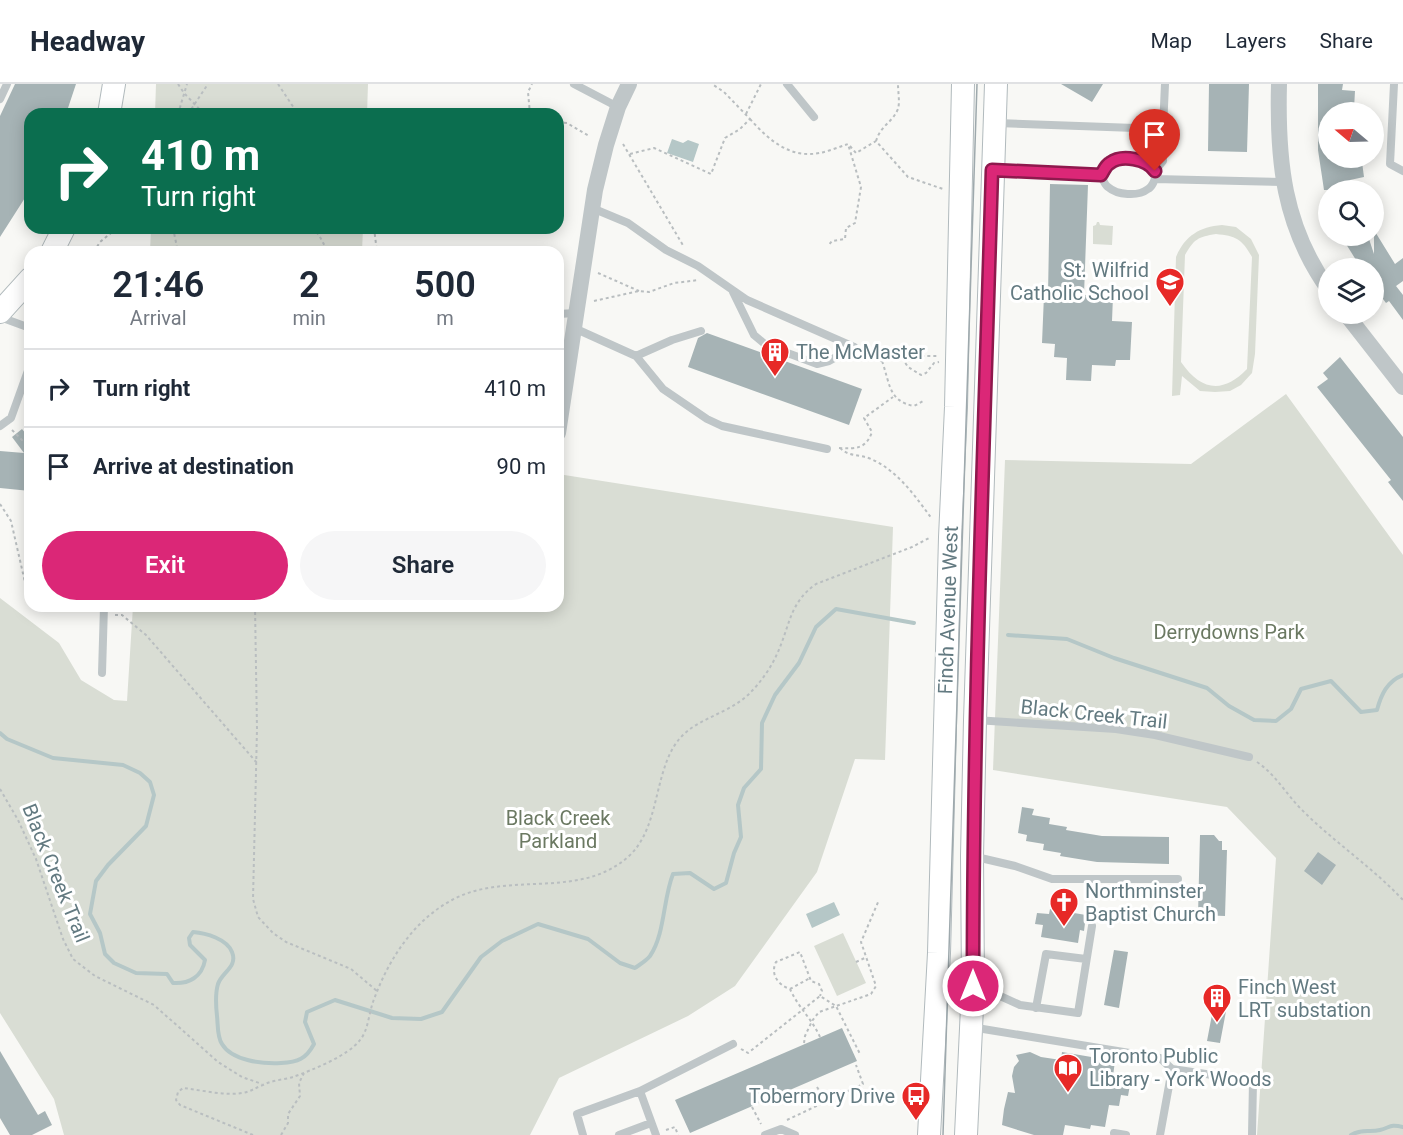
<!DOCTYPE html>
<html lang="en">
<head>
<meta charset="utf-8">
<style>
	:root { --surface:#fff; --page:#f6f6f7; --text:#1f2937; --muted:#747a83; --line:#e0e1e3; --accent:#db2777 }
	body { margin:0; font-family:Roboto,sans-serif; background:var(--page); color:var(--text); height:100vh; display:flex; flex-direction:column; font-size:22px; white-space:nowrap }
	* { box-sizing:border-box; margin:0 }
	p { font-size:20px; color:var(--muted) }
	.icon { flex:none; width:33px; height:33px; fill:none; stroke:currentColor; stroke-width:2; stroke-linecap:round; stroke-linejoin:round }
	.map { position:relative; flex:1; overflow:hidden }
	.panel { position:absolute; left:24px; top:162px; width:540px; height:366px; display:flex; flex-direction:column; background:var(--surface); border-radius:18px; box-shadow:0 3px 15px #0003 }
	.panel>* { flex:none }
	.guide { position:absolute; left:24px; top:24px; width:540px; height:126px; border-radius:18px; box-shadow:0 3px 15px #0003; background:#0b6e4f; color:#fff; overflow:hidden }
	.needle { width:39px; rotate:289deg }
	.tools { position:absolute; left:1318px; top:18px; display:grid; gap:12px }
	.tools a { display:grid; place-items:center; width:66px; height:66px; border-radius:50%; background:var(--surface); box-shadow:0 3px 15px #0003; font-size:30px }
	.pin { position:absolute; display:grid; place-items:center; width:51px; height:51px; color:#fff; margin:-62px -26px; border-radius:50% 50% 50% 0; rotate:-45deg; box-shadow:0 0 6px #0007 }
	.pin .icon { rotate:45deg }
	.me { position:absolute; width:66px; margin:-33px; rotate:0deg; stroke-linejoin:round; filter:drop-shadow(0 0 4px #0008) }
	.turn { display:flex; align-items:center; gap:21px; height:126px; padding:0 18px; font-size:27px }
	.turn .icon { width:78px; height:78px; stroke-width:2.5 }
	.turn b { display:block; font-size:42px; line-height:51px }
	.eta { display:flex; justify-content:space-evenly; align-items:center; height:102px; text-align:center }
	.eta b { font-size:36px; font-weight:600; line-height:42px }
	.action { display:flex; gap:12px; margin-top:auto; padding:12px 18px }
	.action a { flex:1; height:69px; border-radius:36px; background:var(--accent); color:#fff; font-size:24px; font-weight:600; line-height:69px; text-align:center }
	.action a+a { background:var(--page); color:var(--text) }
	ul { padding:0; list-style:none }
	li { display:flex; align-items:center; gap:18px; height:78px; padding:0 18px; border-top:2px solid var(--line) }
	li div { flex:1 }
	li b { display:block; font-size:22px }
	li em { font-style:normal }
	header { display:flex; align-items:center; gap:36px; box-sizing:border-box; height:84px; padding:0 30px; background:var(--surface); border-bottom:2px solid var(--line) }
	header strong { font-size:28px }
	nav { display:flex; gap:33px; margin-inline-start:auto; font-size:21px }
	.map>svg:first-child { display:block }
</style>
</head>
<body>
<header>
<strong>Headway</strong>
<nav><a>Map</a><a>Layers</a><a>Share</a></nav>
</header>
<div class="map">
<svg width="1403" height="1051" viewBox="0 0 1403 1051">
	<rect width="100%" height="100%" fill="#f8f8f5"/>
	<!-- green -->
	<path fill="#d9ddd4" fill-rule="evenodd" d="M156,0H368L367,30H155Z
		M1097,138H1099L1100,141L1113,142L1112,161L1093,160V142L1096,141Z
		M1222,141L1236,143L1251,155L1259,171L1255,270L1252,289L1241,301L1230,307L1215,308L1200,307L1182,292L1180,311L1172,312L1176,173C1185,152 1199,143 1222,141ZM1216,150C1236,152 1242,155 1252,173L1247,285C1223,310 1201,307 1181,278L1185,171C1194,155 1198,153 1216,150Z
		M151,144H363L362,168H150Z
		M1286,310L1403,471V1051H1257L1276,774L1227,723L993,686L1005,376L1191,380Z
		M558,390L893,443L885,676L855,675L817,788L735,902L688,932L559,994L530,1051H64L54,1015L0,929V514L59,559L81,596L114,616L127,617L133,522H558Z
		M843,849L866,899L837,912L814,862Z"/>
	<!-- water -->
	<path fill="#b5c7c7" d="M672,55L683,59L688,56L699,60L693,78L667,69Z
		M834,818L840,831L812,844L806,830Z"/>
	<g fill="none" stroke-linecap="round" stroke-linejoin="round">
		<!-- stream -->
		<path stroke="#b5c7c7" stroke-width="4" d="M1008,551L1067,555L1114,574L1207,604L1229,622L1254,636L1276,637L1291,625L1301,605L1331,597L1361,628L1377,626C1381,611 1387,597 1403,591
			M0,649L7,655L53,674L123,681L140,689L150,698L154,711L146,742L108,781L96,797L90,830L100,849L105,870L114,879L136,889L167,890L173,899C189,900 202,893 205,876L190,861L189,854L193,848C206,849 227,855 232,868C238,883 222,888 218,900C215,910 216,923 217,932C218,940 217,953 222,960C232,977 263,980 281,979C298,978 306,975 314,960L305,938L307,928L335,916L392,934L421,935L442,928L481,873L502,857L538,840L588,855L620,879L635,884C639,881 646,877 650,872C665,850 663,815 673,790L690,789L714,805L726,799L734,769L741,753L738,721L744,704L761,685L762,639L775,611L799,579L816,543L836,525L914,539
			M1351,1051C1364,1044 1368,1049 1380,1046C1391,1043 1390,1040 1403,1043"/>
	</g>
	<!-- building -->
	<path fill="#a6b3b5" d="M15,0H76L66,30H30V106L0,153V32Z
		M1061,0H1103L1092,18Z
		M1209,0H1249L1247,68L1208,67Z
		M1318,0H1343L1342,6L1355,7L1354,25L1340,24V28H1329V74H1355L1356,78H1362L1364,93L1350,96L1353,106H1324L1318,66Z
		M1050,100L1088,101L1084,211L1113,212L1112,237L1132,238L1130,276H1116L1115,282L1092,281L1091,297L1066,296L1067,274L1054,273L1055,260L1042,259L1044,211H1048Z
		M1374,146L1395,180L1403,174V197L1396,202L1403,211V236L1389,217L1386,219L1374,203V184H1361L1341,152H1368L1374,170Z
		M707,249L862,305L849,341L688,283L698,254Z
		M1340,273L1403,353V417L1388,398L1391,396L1317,303L1328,295L1323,289Z
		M22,345L30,355V407L0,404V367L24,369L12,353Z
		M1022,723L1034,725L1032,731L1050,734L1049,740L1067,743L1066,746L1102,752L1169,753V780L1097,778L1060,772L1061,769L1043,766L1044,760L1026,757L1027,751L1018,749Z
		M1200,751H1214L1219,757H1222V766H1227L1225,832L1198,831Z
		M1318,768L1336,781L1322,801L1304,787Z
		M1050,825L1086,831L1084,847L1080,846L1078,859L1041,853L1043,841L1035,840L1037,829L1049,830Z
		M1114,866L1128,868L1119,924L1104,921Z
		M1214,920L1227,922L1220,959L1207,957Z
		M842,944L857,977L690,1049L675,1016Z
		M0,967L38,1031L45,1027L52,1041L32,1051H10L0,1034Z
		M1030,968L1041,973L1061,976L1062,968L1115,977L1113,992L1131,995L1128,1012L1121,1011L1119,1022L1109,1021L1105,1043L1091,1041L1090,1045L1065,1041L1063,1051H1034L1002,1041L1004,1025L1008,1008L1015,1009L1012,992L1014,983L1019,977L1016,971Z"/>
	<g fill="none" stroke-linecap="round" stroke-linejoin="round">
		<!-- secondary casing -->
		<g stroke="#b1babd" stroke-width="24">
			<path id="secondary" d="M109,30L114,0
				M52,168L64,144
				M0,228L30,195
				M929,1051L939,869L950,453L956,323L963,0
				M966,1051L973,902L972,772L975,636L996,0"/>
		</g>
		<!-- path -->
		<path stroke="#b9bec0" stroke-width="2" stroke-dasharray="3 3" stroke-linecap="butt" d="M178,0L184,9L204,30
			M278,0L298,30
			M178,30L187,0
			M188,30L208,0
			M530,30L528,8L532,0
			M746,30L761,0
			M750,35C765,52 785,71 810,70C822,70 836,64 848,60L861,103L855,139L846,144L845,155L832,157L828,162
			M558,38L567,39L589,52
			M876,57C881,41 892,39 898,25C900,18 898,8 898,0
			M623,60L684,163
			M850,62L856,69L876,57L908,93L943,105
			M630,70L654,64L711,90L725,54L740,45L750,35L724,8L712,0
			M173,144L178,168
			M312,144L319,151L328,168
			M374,144L377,168
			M94,168L100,158L117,144
			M598,189L639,207
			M594,217L639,207L649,208L674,199L699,196
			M863,270L882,277L911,272H939
			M902,274L908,283L921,291L926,289L934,279L939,278
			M882,277C890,299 888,317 914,322L925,316
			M12,346L30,364
			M839,364C856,365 866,365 872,348L864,334L893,313
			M840,364C849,373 860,370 871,375C897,386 916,413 932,435
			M0,420L11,437L27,507L30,510
			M255,522L257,645L253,815L258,833L273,849L286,858L351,885L377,907
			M115,531H122L146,551L257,679
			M1257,678C1276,691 1286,710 1302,726C1334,758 1372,783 1403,816
			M0,705L18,736L36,775L63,855L73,875L95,892L154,921L218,978L242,993L262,1000
			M856,878L867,873
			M790,905L810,894
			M820,953C812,935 798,923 790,905C778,901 770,890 776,878L800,868L811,897L819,900L822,907L820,912
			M804,959L805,952L812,937L819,928L871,910L876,902L861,858L879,816
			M741,965L748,969L820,912L836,922L860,970
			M817,1003L826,1018
			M752,1023L761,1040
			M787,1036L863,1000L856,981
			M666,1046L675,1043L678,1051
			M253,1051L180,1021L176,1016L178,1008L183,1004C202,1006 223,1012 242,1009C250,1008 255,1004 263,1001C272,996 283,996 293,993C312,986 348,972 360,956C368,947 369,929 373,918C388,876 413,837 452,816C507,786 580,817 629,772C658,745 654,697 673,664C690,634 725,633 749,610C760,599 771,584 777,570C790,542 789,519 816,500L912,463L931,453
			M281,1051L288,1039V1030L300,1012L299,999L304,989"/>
		<!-- lane -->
		<path stroke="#bfc6c8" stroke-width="8" d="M574,0L618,23
			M787,0L814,33
			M1394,0L1390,80L1403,87
			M0,15L7,0
			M997,39L1163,45L1165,0
			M1117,75C1129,75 1157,74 1155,93C1155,96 1152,103 1148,105C1138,113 1117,111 1108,103C1104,100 1103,95 1101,91L1108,80Z
			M994,86L1101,91
			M1155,87L1163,77V45
			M1155,95L1284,98
			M592,124L628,139L666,166L698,182L747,216L854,263
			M733,208L754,251L766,261L817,280L829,277L854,263
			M558,230L576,229
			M0,233L30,244
			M574,244L636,272L663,305L707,335L722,342L827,365
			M636,272L672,256L701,247
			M0,342L11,334L30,281
			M102,589L104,522
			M975,636L1116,645L1155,651L1249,673
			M972,772L1015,782L1052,795H1178
			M973,902L987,906L1020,921L1078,929L1092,842
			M1036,924L1046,870L1086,875
			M971,943L1160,974L1172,985L1253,997L1252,1051
			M640,1007L733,960
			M1114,1049L1126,1051
			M583,1051L577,1030L640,1007L656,1051
			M619,1051L651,1039
			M765,1051L781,1045L795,1051
			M1160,1051L1172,985"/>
		<!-- street -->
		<path stroke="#bfc6c8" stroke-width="16" d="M1279,0C1277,76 1283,142 1329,206
			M1346,230L1403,303
			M558,349L595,106L606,61L618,23L629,0"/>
		<!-- secondary -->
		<use href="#secondary" stroke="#fff" stroke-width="22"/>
		<!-- tram -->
		<path stroke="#9ea9ad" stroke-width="1.5" d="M943,1051L977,0"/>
	</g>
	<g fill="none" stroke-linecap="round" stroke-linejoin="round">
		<!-- route casing -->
		<g stroke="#8e194d" stroke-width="15">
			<path id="route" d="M973,902C973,630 984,358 992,86L1101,91C1104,86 1106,81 1110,79C1122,70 1147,75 1155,87"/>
		</g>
		<!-- route -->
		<use href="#route" stroke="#db2777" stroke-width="10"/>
	</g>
	<!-- icons -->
	<defs>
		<g id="school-pin" transform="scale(1.5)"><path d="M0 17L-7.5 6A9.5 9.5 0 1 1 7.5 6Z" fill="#e72927" stroke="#fff"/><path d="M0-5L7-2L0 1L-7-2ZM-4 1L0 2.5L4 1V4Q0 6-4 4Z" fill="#fff"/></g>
		<g id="building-pin" transform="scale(1.5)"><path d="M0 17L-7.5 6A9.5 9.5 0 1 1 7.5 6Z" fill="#e72927" stroke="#fff"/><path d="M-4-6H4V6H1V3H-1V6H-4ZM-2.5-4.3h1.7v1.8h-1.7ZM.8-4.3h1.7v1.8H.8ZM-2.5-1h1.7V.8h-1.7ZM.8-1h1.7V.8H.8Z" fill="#fff"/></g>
		<g id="church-pin" transform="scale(1.5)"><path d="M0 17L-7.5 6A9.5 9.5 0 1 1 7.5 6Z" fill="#e72927" stroke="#fff"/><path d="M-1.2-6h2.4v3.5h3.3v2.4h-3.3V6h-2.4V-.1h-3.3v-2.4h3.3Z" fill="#fff"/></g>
		<g id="library-pin" transform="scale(1.5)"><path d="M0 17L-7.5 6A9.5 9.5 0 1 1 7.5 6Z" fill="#e72927" stroke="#fff"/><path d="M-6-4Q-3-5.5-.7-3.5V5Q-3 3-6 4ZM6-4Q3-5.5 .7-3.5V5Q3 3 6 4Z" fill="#fff"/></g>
		<g id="bus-pin" transform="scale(1.5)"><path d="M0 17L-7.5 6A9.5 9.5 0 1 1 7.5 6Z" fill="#e72927" stroke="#fff"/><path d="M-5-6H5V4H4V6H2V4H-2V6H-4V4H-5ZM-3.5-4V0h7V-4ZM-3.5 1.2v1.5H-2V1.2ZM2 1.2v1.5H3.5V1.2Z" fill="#fff"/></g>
	</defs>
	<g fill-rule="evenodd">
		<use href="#school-pin" x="1170" y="198"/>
		<use href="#building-pin" x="775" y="268"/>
		<use href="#church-pin" x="1064" y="818"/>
		<use href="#building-pin" x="1217" y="914"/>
		<use href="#library-pin" x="1068" y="984"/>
		<use href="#bus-pin" x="916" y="1012"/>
	</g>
	<g text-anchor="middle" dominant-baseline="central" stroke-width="6" stroke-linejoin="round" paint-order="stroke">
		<!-- poi labels -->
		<g font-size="20" fill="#637a81" stroke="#fff" text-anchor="start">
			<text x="1149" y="186" text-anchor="end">St. Wilfrid<tspan x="1149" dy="23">Catholic School</tspan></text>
			<text x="796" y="268">The McMaster</text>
			<text x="1085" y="807">Northminster<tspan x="1085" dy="23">Baptist Church</tspan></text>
			<text x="1238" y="903">Finch West<tspan x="1238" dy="23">LRT substation</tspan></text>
			<text x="1089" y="972">Toronto Public<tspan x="1089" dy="23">Library - York Woods</tspan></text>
			<text x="895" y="1012" text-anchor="end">Tobermory Drive</text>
		</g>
		<!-- street labels -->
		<g font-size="20" fill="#637a81" stroke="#fff">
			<text transform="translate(948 526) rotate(-88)">Finch Avenue West</text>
			<text transform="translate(1094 630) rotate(6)">Black Creek Trail</text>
			<text transform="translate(56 789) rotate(68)">Black Creek Trail</text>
		</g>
		<!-- park labels -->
		<g font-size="20" fill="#6b7962" stroke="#fff">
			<text x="1229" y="548">Derrydowns Park</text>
			<text x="558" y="734">Black Creek<tspan x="558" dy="23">Parkland</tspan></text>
		</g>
	</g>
</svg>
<div class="tools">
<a><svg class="needle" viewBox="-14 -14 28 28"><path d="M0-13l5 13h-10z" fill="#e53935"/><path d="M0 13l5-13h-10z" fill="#747a83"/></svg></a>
<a><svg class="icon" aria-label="search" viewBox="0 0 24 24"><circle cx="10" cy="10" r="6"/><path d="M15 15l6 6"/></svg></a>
<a><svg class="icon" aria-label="layers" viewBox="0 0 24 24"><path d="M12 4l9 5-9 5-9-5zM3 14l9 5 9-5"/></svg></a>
</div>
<div class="pin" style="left:1155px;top:87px;background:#d93025"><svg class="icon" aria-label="arrive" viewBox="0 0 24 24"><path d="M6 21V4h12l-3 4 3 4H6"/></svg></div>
<svg class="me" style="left:973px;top:902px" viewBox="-20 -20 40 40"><circle r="17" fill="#db2777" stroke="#fff" stroke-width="3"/><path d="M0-11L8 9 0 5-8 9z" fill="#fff"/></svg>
<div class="guide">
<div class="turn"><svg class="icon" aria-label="right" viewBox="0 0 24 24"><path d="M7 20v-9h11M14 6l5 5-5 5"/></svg><div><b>410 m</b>Turn right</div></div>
</div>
<section class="panel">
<div class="eta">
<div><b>21:46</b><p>Arrival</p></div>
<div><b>2</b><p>min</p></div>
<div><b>500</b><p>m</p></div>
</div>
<ul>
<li><svg class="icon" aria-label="right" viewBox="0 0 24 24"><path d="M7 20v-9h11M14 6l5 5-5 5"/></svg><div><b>Turn right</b></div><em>410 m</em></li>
<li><svg class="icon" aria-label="arrive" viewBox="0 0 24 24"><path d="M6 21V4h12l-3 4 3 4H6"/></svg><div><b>Arrive at destination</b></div><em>90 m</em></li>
</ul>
<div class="action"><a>Exit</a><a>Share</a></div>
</section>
</div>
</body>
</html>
